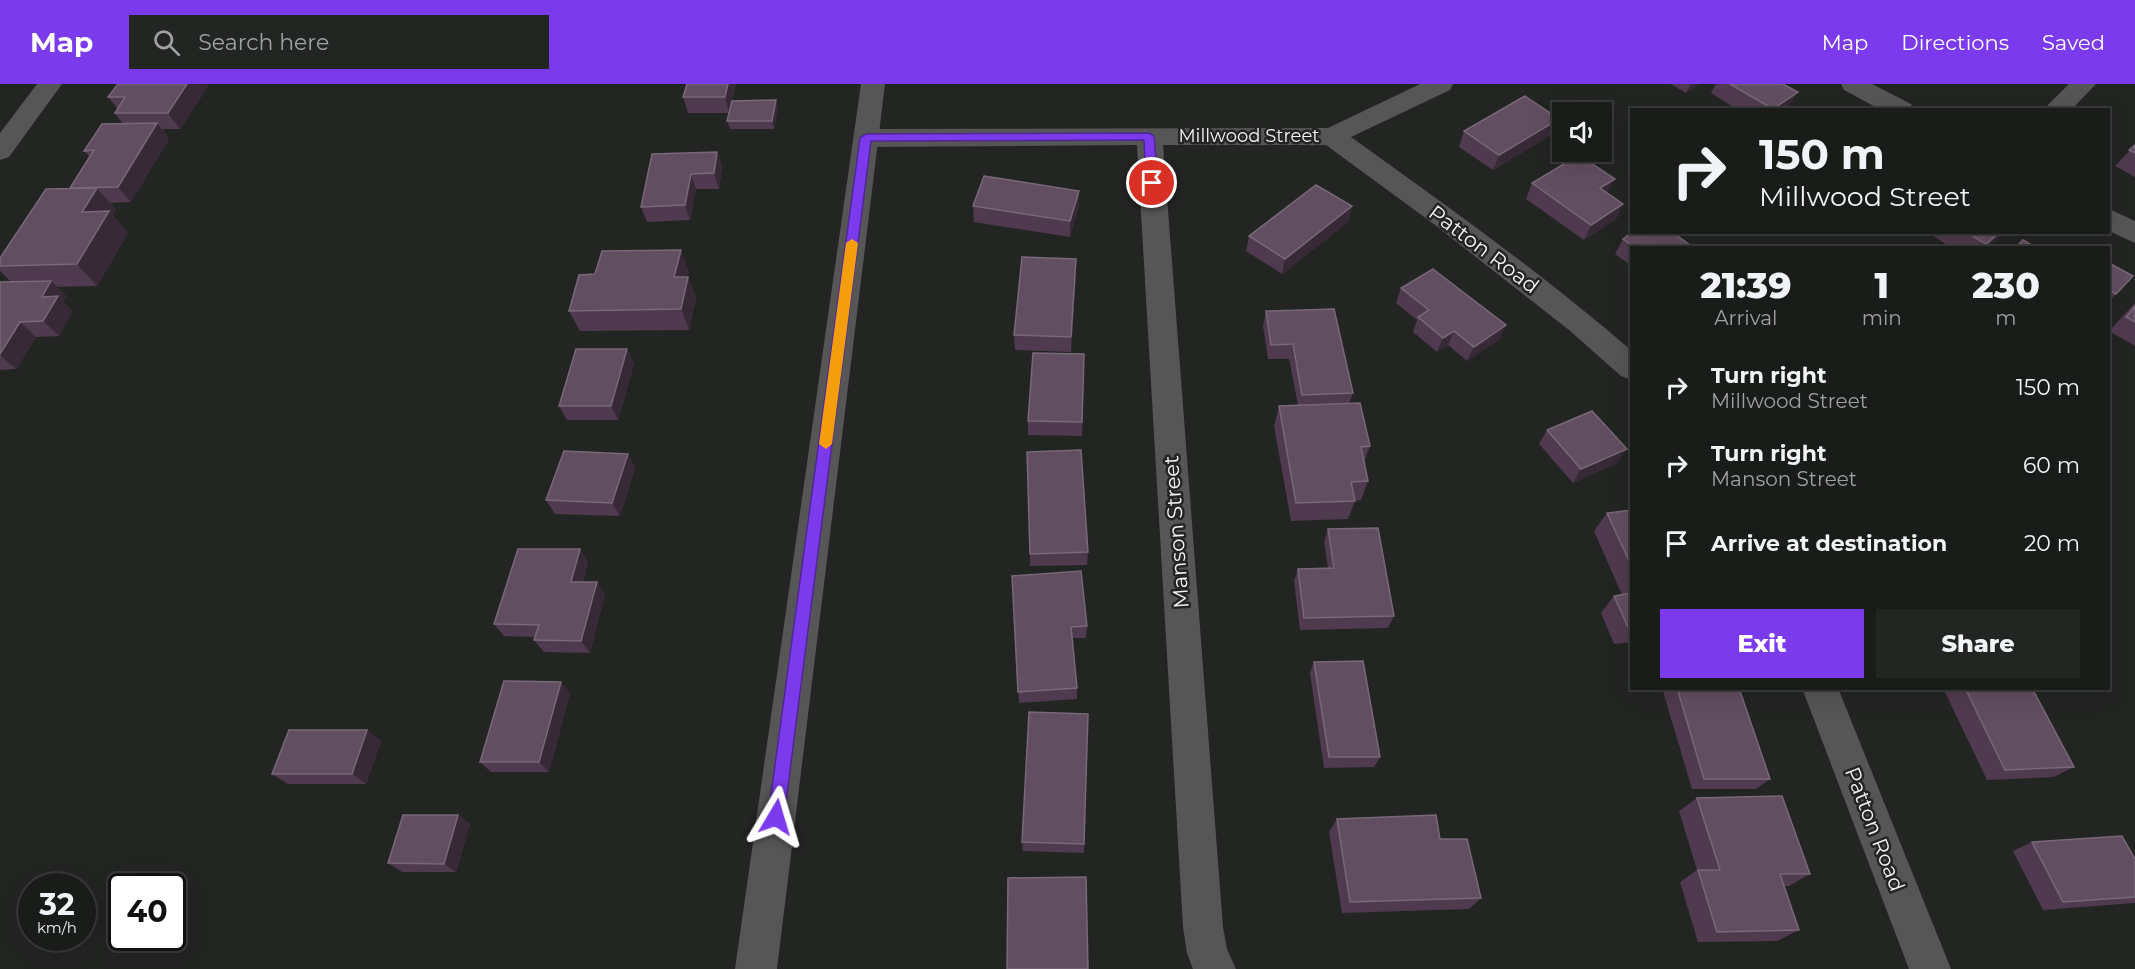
<!DOCTYPE html>
<html lang="en">
<head>
<meta charset="utf-8">
<style>
	:root { --surface:#1a1c1a; --page:#232523; --text:#f1f3f6; --muted:#9fa1a2; --line:#383a39; --accent:#7c3aed }
	body { margin:0; font-family:Montserrat,sans-serif; background:var(--page); color:var(--text); height:100vh; display:flex; flex-direction:column; font-size:22px; white-space:nowrap }
	* { box-sizing:border-box; margin:0 }
	p { font-size:20px; color:var(--muted) }
	.icon { flex:none; width:33px; height:33px; fill:none; stroke:currentColor; stroke-width:2; stroke-linecap:round; stroke-linejoin:round }
	.map { position:relative; flex:1; overflow:hidden }
	.sheet { position:absolute; left:1630px; top:162px; width:480px; height:444px; display:flex; flex-direction:column; background:var(--surface); border-radius:0px; box-shadow:0 6px 24px #0002,0 0 0 2px var(--line) }
	.sheet>* { flex:none }
	.hud { position:absolute; left:1630px; top:24px; width:480px; height:126px; border-radius:0px; box-shadow:0 6px 24px #0002,0 0 0 2px var(--line); background:#1a1c1a; color:var(--text); overflow:hidden }
	.tools { position:absolute; left:1552px; top:18px; display:grid; gap:12px }
	.tools a { display:grid; place-items:center; width:60px; height:60px; border-radius:0px; background:var(--surface); box-shadow:0 6px 24px #0002,0 0 0 2px var(--line); font-size:30px }
	.speed { position:absolute; left:18px; top:789px; display:flex; gap:12px; font-size:30px; font-weight:700; text-align:center }
	.speed>* { display:grid; place-content:center; width:78px; height:78px; border-radius:50%; background:var(--surface); box-shadow:0 6px 24px #0002,0 0 0 2px var(--line); line-height:1 }
	.speed small { font-size:15px; font-weight:400 }
	.speed .limit { border:3px solid #111; border-radius:9px; background:#fff; color:#111 }
	.pin { position:absolute; display:grid; place-items:center; width:51px; height:51px; color:#fff; margin:-26px; border:3px solid #fff; border-radius:50%; box-shadow:0 2px 6px #0007 }
	.me { position:absolute; width:66px; margin:-33px; rotate:7deg; stroke-linejoin:round; filter:drop-shadow(0 0 4px #0008) }
	.turn { display:flex; align-items:center; gap:21px; height:126px; padding:0 30px; font-size:27px }
	.turn .icon { width:78px; height:78px; stroke-width:2.5 }
	.turn b { display:block; font-size:42px; line-height:51px }
	.eta { display:flex; justify-content:space-evenly; align-items:center; height:102px; text-align:center }
	.eta b { font-size:36px; font-weight:800; line-height:42px }
	.button { display:flex; gap:12px; margin-top:auto; padding:12px 30px }
	.button a { flex:1; height:69px; border-radius:0px; background:var(--accent); color:#fff; font-size:24px; font-weight:800; line-height:69px; text-align:center }
	.button a+a { background:var(--page); color:var(--text) }
	ul { padding:0; list-style:none }
	li { display:flex; align-items:center; gap:18px; height:78px; padding:0 30px }
	li div { flex:1 }
	li b { display:block; font-size:22px }
	li em { font-style:normal }
	header { display:flex; align-items:center; gap:36px; box-sizing:border-box; height:84px; padding:0 30px; background:var(--accent); color:#fff }
	header strong { font-size:28px }
	nav { display:flex; gap:33px; margin-inline-start:auto; font-size:21px }
	.search { width:420px; height:54px; background:var(--page); display:flex; align-items:center; gap:15px; box-sizing:border-box; padding:0 21px; border-radius:0px; color:var(--muted); font-size:22px }
	.map>svg:first-child { display:block }
</style>
</head>
<body>
<header>
<strong>Map</strong>
<div class="search"><svg class="icon" aria-label="search" viewBox="0 0 24 24"><circle cx="10" cy="10" r="6"/><path d="M15 15l6 6"/></svg>Search here</div>
<nav><a>Map</a><a>Directions</a><a>Saved</a></nav>
</header>
<div class="map">
<svg width="2135" height="885" viewBox="0 0 2135 885">
	<rect width="100%" height="100%" fill="#232523"/>
	<g fill="none" stroke-linecap="round" stroke-linejoin="round">
		<!-- minor -->
		<path fill="#555655" fill-rule="evenodd" d="M37,0H62L9,73L0,76V49Z
			M1420,0H1453L1450,6L1351,53C1447,122 1543,190 1632,267V296L1621,292L1569,246L1435,141L1326,61H1163L1223,843L1227,865L1236,885H1193L1187,869L1183,843L1137,61L866,63L857,60L853,54L857,48L866,45L1328,44Z
			M2069,0H2096L2071,26H2043Z
			M1802,604H1838L1951,885H1909Z"/>
		<!-- tertiary -->
		<path fill="#555655" fill-rule="evenodd" d="M861,0H885L777,885H735Z
			M1841,0H1872L1911,20L1914,26H1881L1844,6Z
			M2109,125L2135,137V159L2109,147Z"/>
	</g>
	<!-- wall -->
	<path fill="#503a4f" d="M118,0H206L208,2L180,45H162L169,55L131,118L110,119L116,126L113,131L128,149L97,202L57,203L66,212L63,218L73,227L59,252L36,253L16,285L0,286V198H11L0,187V174L70,105L90,73L84,67L123,40L115,29L118,25L108,13Z
		M687,0H736L732,17L778,24L774,45H730L727,37L729,29H688L683,13Z
		M1671,0H1699L1686,9Z
		M1716,0H1783L1788,24L1785,26H1738L1711,9Z
		M1464,47L1553,50L1493,86L1459,63Z
		M2135,61V93L2115,82Z
		M717,68L722,83L719,105H696L690,136L647,138L641,123Z
		M1532,99L1608,109L1623,120L1616,135L1584,156L1526,115Z
		M973,122H1079L1070,153L974,138Z
		M1352,122L1348,138L1282,190L1246,167L1249,152Z
		M1927,148H2005L1987,164H1952Z
		M1623,155L1694,164H1632V182L1615,170Z
		M2109,179L2116,210L2109,217Z
		M689,187L687,193H688L696,214L689,246L580,247L569,227L595,190Z
		M1076,190L1071,268L1015,266L1014,251Z
		M1401,204L1506,241L1499,256L1467,277L1448,261L1437,268L1413,248L1417,236L1396,219Z
		M2135,219V262L2109,247Z
		M1266,227L1353,309L1349,320L1370,362L1364,378L1368,397L1361,416L1355,417L1348,435L1291,437L1274,342L1279,322L1298,321L1289,275H1268L1263,242Z
		M627,265L634,280L618,336H567L559,322Z
		M1084,270L1082,352L1028,351V337Z
		M1547,346L1617,379L1573,399L1539,360Z
		M628,370L635,384L620,432L555,430L546,416Z
		M1632,426V558L1614,560L1601,529L1614,512L1622,511L1594,447L1607,429Z
		M1328,445L1394,532L1388,544L1300,546L1294,497L1298,485L1328,484L1324,458Z
		M580,465L588,478L583,498L605,510L590,569L544,568L534,556L535,553L504,552L494,540Z
		M1088,468L1087,481L1030,482V470Z
		M1012,492L1087,542L1086,554H1073L1077,604V615L1019,619Z
		M1314,578L1380,673L1374,683L1324,684L1310,589Z
		M1662,604H1739L1770,695L1756,705H1692Z
		M1943,604H2032L2074,683L2054,693L1987,696Z
		M570,609L549,688H491L480,678Z
		M1088,630L1084,769L1023,767L1022,758Z
		M367,646L381,657L366,700H288L272,690Z
		M1697,714L1810,790L1789,802H1784L1799,846L1777,857L1698,858L1680,798L1697,786L1679,727Z
		M458,731L470,740L456,788H402L388,779Z
		M1337,735L1440,755L1481,814L1469,825L1342,829L1329,748Z
		M2032,758L2135,775V819L2043,826L2013,767Z"/>
	<!-- shaded-wall -->
	<path fill="#372936" d="M187,0H206L208,2L180,45L168,29Z
		M728,0H736L729,29L725,13Z
		M1691,0H1699L1686,9Z
		M1798,8L1788,24L1785,26H1773Z
		M776,16L778,24L774,45L772,37Z
		M1559,35L1553,50L1493,86L1499,71Z
		M157,39L169,55L131,118L118,103Z
		M717,68L722,83L719,105L714,89Z
		M691,90L696,105L690,136L685,121Z
		M1615,95L1607,110L1600,104Z
		M97,104L116,126L113,131L128,149L97,202L77,180L82,128Z
		M1079,107V122L1070,153V137Z
		M1623,120L1616,135L1584,156L1591,141Z
		M1352,122L1348,138L1282,190L1285,175Z
		M2000,148H2005L1987,164H1984Z
		M681,166L689,187L683,214L674,193Z
		M1076,175V190L1071,268V253Z
		M688,193L696,214L689,246L681,225Z
		M51,197L66,212L63,218L73,227L59,252L43,237L42,213Z
		M20,238L36,253L16,285L0,271V270Z
		M1506,241L1499,256L1467,277L1474,263Z
		M1454,247L1448,261L1437,268L1443,254Z
		M627,265L634,280L618,336L611,322Z
		M1627,365L1617,379L1573,399L1581,385Z
		M628,370L635,384L620,432L612,419Z
		M580,465L588,478L579,510L571,498Z
		M597,498L605,510L590,569L581,557Z
		M561,598L570,609L549,688L539,678Z
		M367,646L381,657L366,700L352,690Z
		M458,731L470,740L456,788L444,780Z"/>
	<!-- building -->
	<path fill="#624e61" stroke="#786878" stroke-width="1.5" d="M118,0H187L168,29H115L125,13H108Z
		M687,0H728L725,13H683Z
		M1730,0H1783L1798,8L1773,25Z
		M1525,12L1559,35L1499,71L1464,47Z
		M776,16L772,37H727L732,17Z
		M157,39L118,103L70,104L94,66L84,67L102,40Z
		M2135,61V69L2129,66Z
		M717,68L714,89L691,90L685,121L641,123L652,70Z
		M1579,71L1615,95L1600,104L1623,120L1591,141L1532,99Z
		M984,92L1079,107L1070,137L973,122Z
		M1316,101L1352,122L1285,175L1249,152Z
		M97,104L82,128L109,127L77,180L0,182V174L46,105Z
		M1632,148H1672L1694,164H1635L1623,155Z
		M1966,148H2000L1986,160Z
		M2023,156L2037,164H2015Z
		M681,166L674,193H688L681,225L569,227L579,191L595,190L602,167Z
		M1022,173L1076,175L1071,253L1014,251Z
		M2109,179L2133,192L2116,210L2109,206Z
		M1433,185L1506,241L1474,263L1454,247L1443,254L1418,233L1429,226L1401,204Z
		M51,197L42,213L58,212L43,237L20,238L0,270V198Z
		M2135,222V238L2126,233Z
		M1334,225L1353,309L1302,311L1293,260L1271,261L1266,227Z
		M576,265H627L611,322H559Z
		M1033,269L1084,270L1082,338L1028,337Z
		M1360,319L1370,362L1361,363L1368,397L1351,398L1355,417L1296,419L1279,322Z
		M1592,327L1627,365L1581,385L1547,346Z
		M1081,366L1088,468L1030,470L1027,368Z
		M564,367L628,370L612,419L546,416Z
		M1632,426V483L1607,429Z
		M1378,444L1394,532L1304,534L1298,485L1334,484L1328,445Z
		M518,465H580L571,498H597L581,557L534,556L539,541L494,540Z
		M1081,487L1087,542L1071,543L1077,604L1018,608L1012,492Z
		M1632,509V542L1628,543L1614,512Z
		M1363,577L1380,673H1329L1314,578Z
		M504,597L561,598L539,678H480Z
		M1677,604H1739L1770,695H1704Z
		M1965,604H2032L2074,683L2005,686Z
		M1029,628L1088,630L1084,760L1022,758Z
		M289,646H367L352,690H272Z
		M1782,712L1810,790H1780L1799,846L1717,848L1698,786H1720L1697,714Z
		M403,731H458L444,780L388,779Z
		M1436,731L1440,755H1467L1481,814L1350,818L1337,735Z
		M2122,752L2135,775V813L2063,818L2032,758Z
		M1086,793L1088,885H1007L1008,794Z"/>
	<!-- route -->
	<path fill="#7c3aed" stroke="#51269a" stroke-width="1.5" d="M1149,49L1154,52L1158,99L1152,103L1146,99L1144,56L871,57L784,733L782,738L776,740L770,738L768,733L860,54L866,50Z"/>
	<!-- slow -->
	<path fill="#f59e0b" d="M852,155L858,159L832,360L826,365L819,360L846,159Z"/>
	<g text-anchor="middle" dominant-baseline="central" stroke-width="5" stroke-linejoin="round" paint-order="stroke">
		<!-- far-street labels -->
		<g font-size="18" fill="#f3f4f3" stroke="#232523">
			<text x="1249" y="52">Millwood Street</text>
		</g>
		<!-- street labels -->
		<g font-size="21" fill="#f3f4f3" stroke="#232523">
			<text transform="translate(1484 165) rotate(37)">Patton Road</text>
			<text transform="translate(1176 448) rotate(-94)">Manson Street</text>
			<text transform="translate(1875 745) rotate(69)">Patton Road</text>
		</g>
	</g>
</svg>
<div class="tools">
<a><svg class="icon" aria-label="sound" viewBox="0 0 24 24"><path d="M4 9h4l5-4v14l-5-4H4zM17 9q2 3 0 6"/></svg></a>
</div>
<div class="speed"><div>32<small>km/h</small></div><div class="limit">40</div></div>
<div class="pin" style="left:1152px;top:99px;background:#d93025"><svg class="icon" aria-label="arrive" viewBox="0 0 24 24"><path d="M6 21V4h12l-3 4 3 4H6"/></svg></div>
<svg class="me" style="left:776px;top:733px" viewBox="-20 -20 40 40"><path d="M0-17L14 15 0 8-14 15z" fill="#7c3aed" stroke="#fff" stroke-width="4"/></svg>
<div class="hud">
<div class="turn"><svg class="icon" aria-label="right" viewBox="0 0 24 24"><path d="M7 20v-9h11M14 6l5 5-5 5"/></svg><div><b>150 m</b>Millwood Street</div></div>
</div>
<section class="sheet">
<div class="eta">
<div><b>21:39</b><p>Arrival</p></div>
<div><b>1</b><p>min</p></div>
<div><b>230</b><p>m</p></div>
</div>
<ul>
<li><svg class="icon" aria-label="right" viewBox="0 0 24 24"><path d="M7 20v-9h11M14 6l5 5-5 5"/></svg><div><b>Turn right</b><p>Millwood Street</p></div><em>150 m</em></li>
<li><svg class="icon" aria-label="right" viewBox="0 0 24 24"><path d="M7 20v-9h11M14 6l5 5-5 5"/></svg><div><b>Turn right</b><p>Manson Street</p></div><em>60 m</em></li>
<li><svg class="icon" aria-label="arrive" viewBox="0 0 24 24"><path d="M6 21V4h12l-3 4 3 4H6"/></svg><div><b>Arrive at destination</b></div><em>20 m</em></li>
</ul>
<div class="button"><a>Exit</a><a>Share</a></div>
</section>
</div>
</body>
</html>
